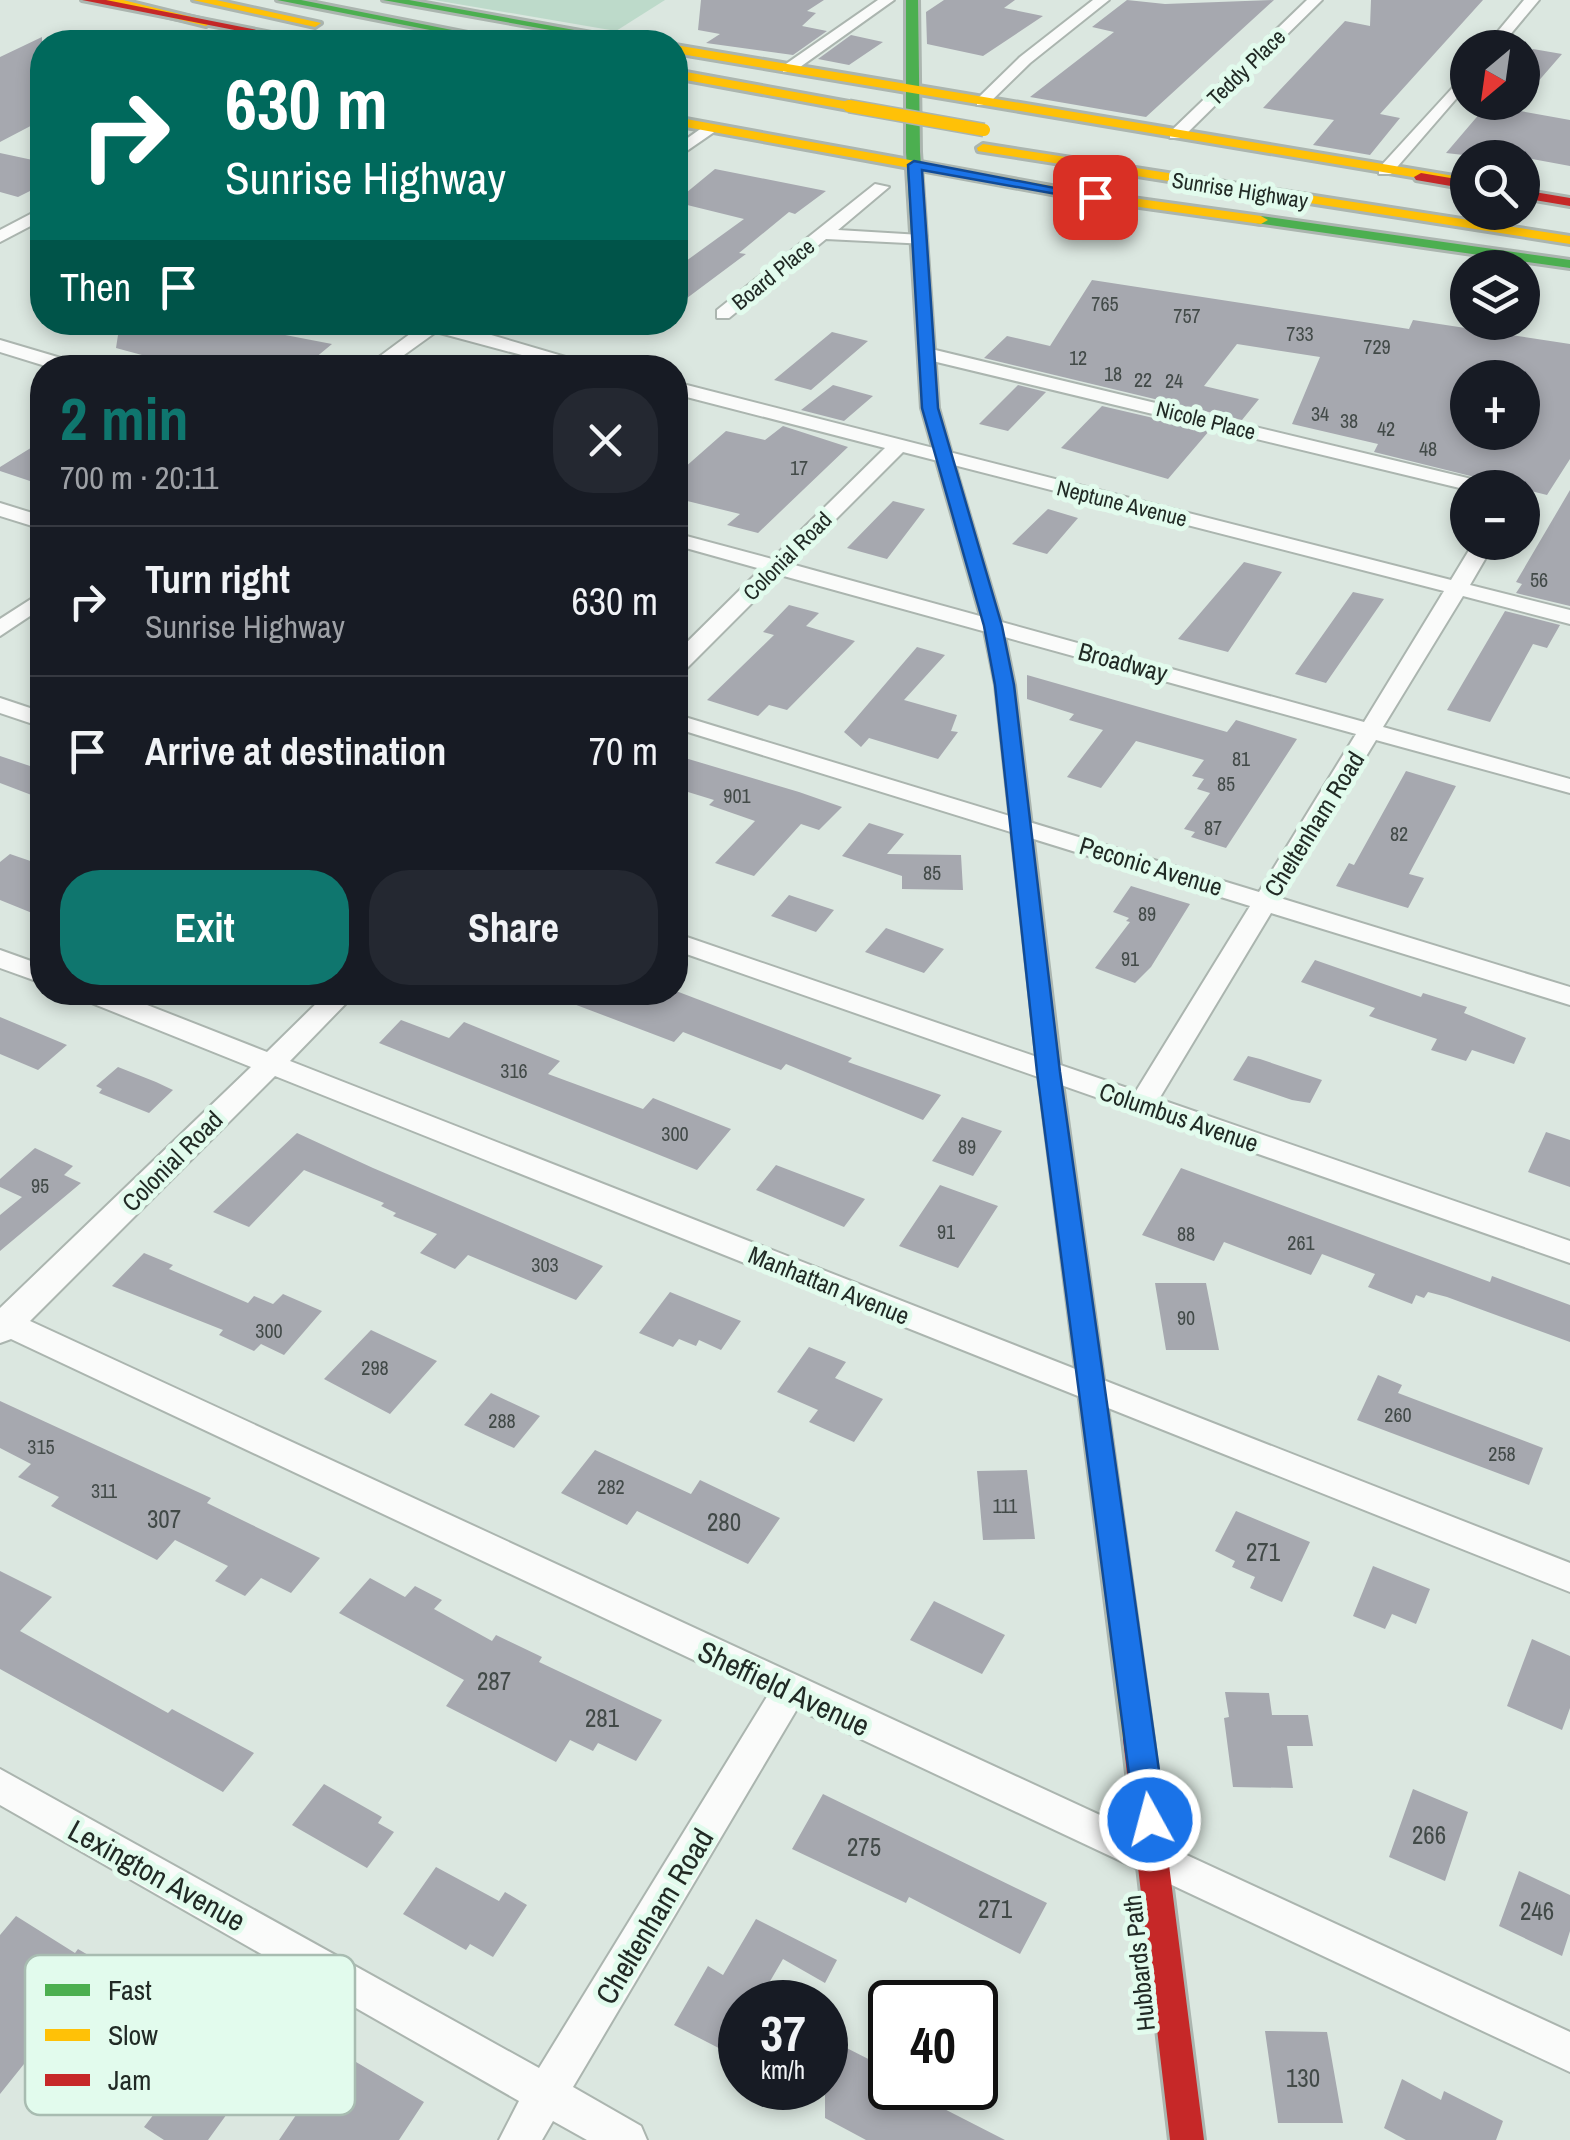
<!DOCTYPE html>
<html lang="en">
<head>
<meta charset="utf-8">
<style>
	:root { --surface:#171b24; --page:#242831; --text:#f1f3f6; --muted:#9ea1a6; --line:#363941; --accent:#0f766e }
	body { margin:0; font-family:"Archivo Narrow",sans-serif; background:var(--page); color:var(--text); height:100vh; display:flex; flex-direction:column; font-size:38px; white-space:nowrap }
	* { box-sizing:border-box; margin:0 }
	p { font-size:32px; color:var(--muted) }
	.icon { flex:none; width:55px; height:55px; fill:none; stroke:currentColor; stroke-width:2; stroke-linecap:round; stroke-linejoin:round }
	.map { position:relative; flex:1; overflow:hidden }
	.side { position:absolute; left:30px; top:355px; width:658px; height:650px; display:flex; flex-direction:column; background:var(--surface); border-radius:40px; box-shadow:0 5px 15px #0003 }
	.side>* { flex:none }
	.top-card { position:absolute; left:30px; top:30px; width:658px; height:305px; border-radius:40px; box-shadow:0 5px 15px #0003; background:#00695c; color:#fff; overflow:hidden }
	.needle { width:65px; rotate:209deg }
	.tools { position:absolute; left:1450px; top:30px; display:grid; gap:20px }
	.tools a { display:grid; place-items:center; width:90px; height:90px; border-radius:50%; background:var(--surface); box-shadow:0 5px 15px #0003; font-size:50px }
	.speed { position:absolute; left:718px; top:1980px; display:flex; gap:20px; font-size:50px; font-weight:700; text-align:center }
	.speed>* { display:grid; place-content:center; width:130px; height:130px; border-radius:50%; background:var(--surface); box-shadow:0 5px 15px #0003; line-height:1 }
	.speed small { font-size:25px; font-weight:400 }
	.speed .limit { border:5px solid #111; border-radius:15px; background:#fff; color:#111 }
	.pin { position:absolute; display:grid; place-items:center; width:85px; height:85px; color:#fff; margin:-42px; border-radius:20px; box-shadow:0 5px 15px #0006 }
	.me { position:absolute; width:110px; margin:-55px; rotate:353deg; stroke-linejoin:round; filter:drop-shadow(0 0 8px #0008) }
	.turn { display:flex; align-items:center; gap:35px; height:210px; padding:0 30px; font-size:45px }
	.turn .icon { width:130px; height:130px; stroke-width:2.5 }
	.turn b { display:block; font-size:70px; line-height:85px }
	.then { display:flex; align-items:center; height:95px; padding:0 30px; background:#0003; gap:20px; font-size:38px }
	.round { display:grid; place-items:center; flex:none; width:105px; height:105px; border-radius:40px; background:var(--page) }
	.head { display:flex; align-items:center; justify-content:space-between; height:170px; padding:0 30px }
	h1 { font-size:60px; font-weight:700; line-height:75px; color:var(--accent) }
	.cta { display:flex; gap:20px; margin-top:auto; padding:20px 30px }
	.cta a { flex:1; height:115px; border-radius:40px; background:var(--accent); color:#fff; font-size:40px; font-weight:700; line-height:115px; text-align:center }
	.cta a+a { background:var(--page); color:var(--text) }
	ul { padding:0; list-style:none }
	li { display:flex; align-items:center; gap:30px; height:150px; padding:0 30px; border-top:2px solid var(--line) }
	li div { flex:1 }
	li b { display:block; font-size:38px }
	li em { font-style:normal }
	.map>svg:first-child { display:block }
</style>
</head>
<body>
<div class="map">
<svg width="1570" height="2140" viewBox="0 0 1570 2140">
	<rect width="100%" height="100%" fill="#dbe7e0"/>
	<!-- green -->
	<path fill="#bddaca" d="M434,0H665L616,31Z"/>
	<!-- building -->
	<path fill="#a6a8af" fill-rule="evenodd" d="M701,0H824L807,11L816,13L802,26L827,31L793,55L706,43L720,34L698,30Z
		M944,0H1015L1004,8L1043,16L983,56L927,44L926,12Z
		M1127,0L1165,4L1274,0L1146,117L1030,97L1114,32L1092,27Z
		M1371,0H1483L1380,114L1400,118L1370,155L1313,145L1334,120L1263,108L1345,21L1370,26Z
		M851,35L883,42L849,65L818,59Z
		M42,37V120L0,142V57Z
		M1533,49L1562,54L1522,100V61Z
		M1487,105L1570,120V166L1495,152L1490,158L1446,153Z
		M0,153L42,162V185L18,197L0,192Z
		M715,169L826,191L795,214L789,212L739,253L746,254L675,307V269L744,219L675,202Z
		M1092,280L1409,329L1413,320L1570,344V459L1547,495L1374,452L1378,444L1292,424L1320,357L1237,344L1204,386L1259,399L1242,420L984,358L1007,336L1050,346ZM1468,378H1522V432H1468Z
		M120,322H298L280,334L332,344L303,368H190L116,348Z
		M832,332L868,341L811,390L774,380Z
		M833,385L873,396L844,421L801,410Z
		M1018,385L1046,392L1008,431L979,424Z
		M1102,406L1209,431L1168,479L1061,448Z
		M783,426L848,447L758,533L727,525L740,514L675,498V476L726,431L765,440Z
		M42,441V485L0,471V467Z
		M1570,490V606L1516,593L1522,584L1516,582Z
		M893,501L925,509L887,559L847,548Z
		M1048,509L1078,518L1047,554L1012,544Z
		M1244,562L1282,572L1228,652L1178,639Z
		M1353,592L1384,599L1326,683L1295,674Z
		M789,605L819,613L806,626L855,641L787,710L769,705L758,716L707,700L774,635L763,632Z
		M1505,611L1560,625L1547,648L1533,644L1490,722L1447,710Z
		M917,647L945,655L904,700L957,715L951,731L958,732L938,759L869,738L861,747L844,732Z
		M1027,675L1227,732L1236,720L1297,739L1226,848L1191,837L1195,832L1184,829L1210,793L1197,789L1204,779L1192,776L1204,760L1136,741L1101,788L1067,777L1103,730L1069,720L1074,714L1027,699Z
		M675,755L799,792L842,807L819,830L801,824L754,876L715,863L755,821L709,805L714,800L675,788Z
		M0,756L42,770V799L0,783Z
		M1406,771L1456,786L1409,874L1424,878L1408,908L1336,886L1349,863L1354,865Z
		M869,823L904,834L887,854L961,855L963,890L902,889V876L842,856Z
		M10,854L42,865V917L0,900V862Z
		M1131,886L1190,904L1151,967L1135,983L1095,968L1130,922L1126,921L1129,918L1113,912Z
		M789,895L834,910L816,932L771,916Z
		M886,928L944,949L924,973L865,952Z
		M1315,960L1421,997L1423,993L1467,1007L1464,1013L1526,1038L1514,1064L1472,1050L1466,1061L1431,1050L1437,1039L1369,1016L1375,1008L1301,982Z
		M676,991L852,1058L848,1062L941,1095L923,1120L786,1064L781,1070L683,1032L674,1042L550,995Z
		M0,1017L67,1045L38,1070L0,1054Z
		M401,1020L449,1038L464,1022L560,1061L548,1074L643,1109L653,1098L731,1129L697,1170L379,1043Z
		M1248,1056L1260,1059L1322,1080L1310,1103L1292,1100L1233,1080Z
		M118,1067L156,1082L173,1090L149,1113L99,1093L102,1089L96,1086Z
		M962,1117L1002,1131L973,1176L932,1161Z
		M1546,1132L1570,1140V1187L1528,1172Z
		M297,1133L373,1168L603,1266L576,1300L468,1255L455,1269L420,1253L437,1234L393,1216L396,1213L381,1206L384,1203L304,1170L249,1227L213,1212Z
		M35,1148L73,1166L64,1175L81,1183L0,1251V1215L22,1197L0,1187V1179Z
		M776,1165L865,1199L844,1227L756,1190Z
		M1181,1168L1490,1282L1492,1276L1570,1305V1342L1447,1297L1428,1292L1424,1298L1416,1295L1412,1304L1368,1287L1375,1274L1322,1254L1311,1275L1224,1242L1214,1261L1142,1235Z
		M940,1185L998,1206L958,1268L899,1246Z
		M144,1253L173,1265L169,1269L248,1303L254,1296L273,1304L283,1294L322,1311L284,1355L261,1344L254,1351L219,1335L223,1330L112,1286Z
		M1155,1283H1206L1219,1350H1166Z
		M670,1292L741,1321L721,1350L699,1340L696,1346L679,1339L673,1347L639,1333Z
		M371,1330L437,1361L390,1414L324,1379Z
		M809,1347L846,1362L835,1378L883,1399L854,1442L809,1422L818,1410L777,1392Z
		M1378,1375L1402,1385L1398,1393L1543,1448L1529,1485L1357,1420Z
		M491,1393L540,1416L514,1448L464,1425Z
		M0,1401L211,1498L207,1503L320,1558L291,1593L261,1578L245,1596L215,1581L228,1566L175,1540L157,1560L51,1506L59,1497L18,1477L31,1464L0,1448Z
		M595,1450L691,1494L700,1480L780,1518L748,1564L637,1511L627,1525L561,1493Z
		M1027,1470L1035,1539L983,1540L977,1471Z
		M1236,1511L1310,1542L1282,1602L1250,1588L1255,1577L1232,1567L1235,1561L1215,1551Z
		M1373,1566L1430,1589L1416,1624L1392,1614L1385,1629L1353,1616Z
		M0,1571L52,1597L20,1631L168,1713L172,1709L254,1753L223,1792L0,1669Z
		M370,1578L405,1597L415,1586L442,1600L434,1609L492,1641L496,1635L542,1657L539,1662L662,1720L636,1761L598,1743L593,1751L570,1740L556,1762L446,1706L464,1680L339,1613Z
		M934,1601L1005,1635L982,1674L910,1640Z
		M1532,1639L1570,1656V1708L1562,1730L1507,1706Z
		M1225,1692L1269,1693L1272,1715H1308L1313,1746H1287L1293,1788L1233,1787L1224,1718L1229,1717Z
		M324,1784L382,1817L378,1823L394,1832L367,1868L292,1825Z
		M1413,1789L1468,1812L1445,1881L1389,1857Z
		M823,1794L1047,1903L1020,1954L909,1897L906,1903L792,1849Z
		M436,1867L499,1901L505,1892L527,1905L493,1957L470,1944L466,1950L403,1914Z
		M1519,1871L1570,1895V1931L1562,1956L1499,1926Z
		M16,1916L75,1953L78,1949L125,1977L122,1982L264,2063L208,2140H164L144,2127L154,2114L63,2057L50,2073L28,2059L0,2094V1935Z
		M756,1919L837,1960L825,1983L783,1959L758,2002H740V2059L674,2025L708,1966L723,1975Z
		M1265,2031L1327,2032L1343,2123H1278Z
		M825,2037L890,2070V2088H918L915,2094L1005,2140H866L825,2118Z
		M339,2052L424,2102L399,2140H279Z
		M1402,2079L1441,2100L1444,2091L1503,2121L1496,2140H1406L1384,2128Z"/>
	<g fill="none" stroke-linecap="round" stroke-linejoin="round">
		<!-- street casing -->
		<g stroke="#abb5af" stroke-width="4">
			<path id="street" d="M878,0H894L793,72H783V66Z
				M1093,0H1109L1030,63L987,105H977V99L1020,57Z
				M1307,0H1322L1182,138H1170V132Z
				M1524,0H1539L1499,48H1484Z
				M1468,71V85L1391,174H1379V168Z
				M706,125L720,128L675,159V147Z
				M875,184L889,187L838,230L921,235L927,236V244L826,239L729,318H717V310Z
				M42,208V220L0,242V230Z
				M409,322H447L603,368H570L436,332L386,368H364L418,328Z
				M0,340L81,364L83,368H52L0,352Z
				M927,348L1484,482L1494,488L1468,490L920,358L918,354Z
				M675,382L1451,580L1474,542H1495L1470,585L1570,610V624L1463,596L1383,727L1570,779V793L1376,740L1280,898L1570,987V1005L1271,913L1159,1099L1570,1241V1263L675,950V933L1136,1091L1250,906L675,728V714L1259,892L1356,734L780,575L683,672L675,674V654L761,569L675,545V533L772,559L885,448L675,394ZM903,452L1444,591L1364,722L791,564Z
				M0,503L42,516V529L0,516Z
				M42,592V608L0,636V619Z
				M0,698L42,712V727L0,713Z
				M0,950L42,965V983L0,968Z
				M75,992H114L267,1052L328,992H357L290,1061L1570,1563V1592L275,1076L30,1321L1570,2032V2072L797,1709L573,2087L641,2126L647,2140H587L553,2121L542,2140H499L519,2101L0,1805V1769L539,2068L768,1695L11,1339L0,1343V1308L251,1067L79,998Z"/>
		</g>
		<!-- fast casing -->
		<g stroke="#abb5af" stroke-width="6">
			<path id="fast" d="M277,0H301L513,42H491Z
				M383,0H409L641,42H617Z
				M906,0H918L920,152L938,408L957,475L949,480L941,475L922,408L906,152Z
				M1261,216L1570,260V268L1256,223V217Z"/>
		</g>
		<!-- slow casing -->
		<g stroke="#abb5af" stroke-width="6">
			<path id="slow" d="M101,0H123L212,22L206,26Z
				M193,0H216L321,23L315,27Z
				M675,45L1460,177L1467,181L1460,185L675,53Z
				M675,70L849,102L855,106L849,110L675,78Z
				M675,117L1068,189L1261,216L1268,220L1261,224L1068,197L675,125Z
				M983,144L1570,236V244L978,151L977,148Z
				M1051,1075L1062,1083L1153,1739L1148,1748L1138,1752L1128,1748L1123,1739L1040,1083Z"/>
		</g>
		<!-- jam casing -->
		<g stroke="#abb5af" stroke-width="6">
			<path id="jam" d="M82,0H106L317,42H295Z
				M1421,173L1468,181V189L1416,180L1414,177Z
				M1522,190L1570,198V206L1522,198Z
				M949,470L957,475L1002,626L1014,685L1062,1083L1051,1091L1040,1083L996,685L984,626L941,475Z
				M1138,1726L1148,1730L1153,1739L1204,2140H1170L1123,1739L1128,1730Z"/>
		</g>
		<!-- street -->
		<use href="#street" fill="#fafbfa" fill-rule="evenodd"/>
		<!-- fast -->
		<use href="#fast" fill="#4caf50" fill-rule="evenodd"/>
		<!-- slow -->
		<use href="#slow" fill="#ffc107" fill-rule="evenodd"/>
		<!-- jam -->
		<use href="#jam" fill="#c62828" fill-rule="evenodd"/>
		<!-- slow-bridge casing -->
		<g stroke="#abb5af" stroke-width="15" stroke-linecap="butt">
			<path id="slow-bridge" d="M849,106L984,130"/>
		</g>
		<!-- slow-bridge -->
		<use href="#slow-bridge" stroke="#ffc107" stroke-width="12"/>
	</g>
	<!-- route -->
	<path fill="#1a73e8" stroke="#114b97" stroke-width="2.5" d="M914,161L1102,197L1095,201L922,170L938,408L1002,626L1014,685L1060,1072L1166,1820L1161,1830L1150,1834L1140,1830L1135,1820L1037,1072L995,685L984,626L922,408L908,165Z"/>
	<g text-anchor="middle" dominant-baseline="central" stroke-width="10" stroke-linejoin="round" paint-order="stroke">
		<!-- number labels -->
		<g font-size="20" fill="#424a48">
			<text x="1105" y="303">765</text>
			<text x="1187" y="315">757</text>
			<text x="1300" y="333">733</text>
			<text x="1377" y="346">729</text>
			<text x="1078" y="357">12</text>
			<text x="1113" y="373">18</text>
			<text x="1143" y="379">22</text>
			<text x="1174" y="380">24</text>
			<text x="1320" y="413">34</text>
			<text x="1349" y="420">38</text>
			<text x="1386" y="428">42</text>
			<text x="1428" y="448">48</text>
			<text x="799" y="467">17</text>
			<text x="1539" y="579">56</text>
			<text x="1241" y="758">81</text>
			<text x="1226" y="783">85</text>
			<text x="737" y="795">901</text>
			<text x="1213" y="827">87</text>
			<text x="1399" y="833">82</text>
			<text x="932" y="872">85</text>
			<text x="1147" y="913">89</text>
			<text x="1130" y="958">91</text>
			<text x="514" y="1070">316</text>
			<text x="675" y="1133">300</text>
			<text x="967" y="1146">89</text>
			<text x="40" y="1185">95</text>
			<text x="946" y="1231">91</text>
			<text x="1186" y="1233">88</text>
			<text x="1301" y="1242">261</text>
			<text x="545" y="1264">303</text>
			<text x="1186" y="1317">90</text>
			<text x="269" y="1330">300</text>
			<text x="375" y="1367">298</text>
			<text x="1398" y="1414">260</text>
			<text x="502" y="1420">288</text>
			<text x="41" y="1446">315</text>
			<text x="1502" y="1453">258</text>
			<text x="611" y="1486">282</text>
			<text x="104" y="1490">311</text>
			<text x="1005" y="1505">111</text>
		</g>
		<!-- far-street labels -->
		<g font-size="22" fill="#212a25" stroke="#e2fbed">
			<text transform="translate(1246 67) rotate(-44)">Teddy Place</text>
			<text transform="translate(1240 190) rotate(9)">Sunrise Highway</text>
			<text transform="translate(773 274) rotate(-39)">Board Place</text>
			<text transform="translate(1206 420) rotate(14)">Nicole Place</text>
			<text transform="translate(1122 503) rotate(14)">Neptune Avenue</text>
			<text transform="translate(787 556) rotate(-45)">Colonial Road</text>
		</g>
		<!-- street labels -->
		<g font-size="25" fill="#212a25" stroke="#e2fbed">
			<text transform="translate(1123 662) rotate(15)">Broadway</text>
			<text transform="translate(1314 824) rotate(-58)">Cheltenham Road</text>
			<text transform="translate(1151 866) rotate(17)">Peconic Avenue</text>
			<text transform="translate(1179 1117) rotate(19)">Columbus Avenue</text>
			<text transform="translate(172 1161) rotate(-45)">Colonial Road</text>
			<text transform="translate(829 1285) rotate(22)">Manhattan Avenue</text>
			<text transform="translate(1139 1963) rotate(-96)">Hubbards Path</text>
		</g>
		<!-- near-number labels -->
		<g font-size="25" fill="#424a48">
			<text x="164" y="1519">307</text>
			<text x="724" y="1522">280</text>
			<text x="1263" y="1552">271</text>
			<text x="494" y="1681">287</text>
			<text x="602" y="1718">281</text>
			<text x="1429" y="1835">266</text>
			<text x="864" y="1847">275</text>
			<text x="995" y="1909">271</text>
			<text x="1537" y="1911">246</text>
			<text x="1303" y="2078">130</text>
		</g>
		<!-- near-street labels -->
		<g font-size="30" fill="#212a25" stroke="#e2fbed">
			<text transform="translate(784 1688) rotate(25)">Sheffield Avenue</text>
			<text transform="translate(157 1875) rotate(29)">Lexington Avenue</text>
			<text transform="translate(654 1916) rotate(-59)">Cheltenham Road</text>
		</g>
	</g>
	<!-- legend -->
	<rect x="25" y="1955" width="330" height="160" rx="15" fill="#e2fbed" stroke="#a8bcb1" stroke-width="2.5"/>
	<rect x="45" y="1984" width="45" height="12" fill="#4caf50"/>
	<rect x="45" y="2029" width="45" height="12" fill="#ffc107"/>
	<rect x="45" y="2074" width="45" height="12" fill="#c62828"/>
	<g font-size="28" fill="#212a25">
		<text x="108" y="2000">Fast</text>
		<text x="108" y="2045">Slow</text>
		<text x="108" y="2090">Jam</text>
	</g>
</svg>
<div class="tools">
<a><svg class="needle" viewBox="-14 -14 28 28"><path d="M0-13l5 13h-10z" fill="#e53935"/><path d="M0 13l5-13h-10z" fill="#9ea1a6"/></svg></a>
<a><svg class="icon" aria-label="search" viewBox="0 0 24 24"><circle cx="10" cy="10" r="6"/><path d="M15 15l6 6"/></svg></a>
<a><svg class="icon" aria-label="layers" viewBox="0 0 24 24"><path d="M12 4l9 5-9 5-9-5zM3 14l9 5 9-5"/></svg></a>
<a>+</a>
<a>−</a>
</div>
<div class="speed"><div>37<small>km/h</small></div><div class="limit">40</div></div>
<div class="pin" style="left:1095px;top:197px;background:#d93025"><svg class="icon" aria-label="arrive" viewBox="0 0 24 24"><path d="M6 21V4h12l-3 4 3 4H6"/></svg></div>
<svg class="me" style="left:1150px;top:1820px" viewBox="-20 -20 40 40"><circle r="17" fill="#1a73e8" stroke="#fff" stroke-width="3"/><path d="M0-11L8 9 0 5-8 9z" fill="#fff"/></svg>
<div class="top-card">
<div class="turn"><svg class="icon" aria-label="right" viewBox="0 0 24 24"><path d="M7 20v-9h11M14 6l5 5-5 5"/></svg><div><b>630 m</b>Sunrise Highway</div></div>
<div class="then">Then<svg class="icon" aria-label="arrive" viewBox="0 0 24 24"><path d="M6 21V4h12l-3 4 3 4H6"/></svg></div>
</div>
<section class="side">
<div class="head"><div><h1>2 min</h1><p>700 m · 20:11</p></div><a class="round"><svg class="icon" aria-label="close" viewBox="0 0 24 24"><path d="M6 6l12 12M18 6L6 18"/></svg></a></div>
<ul>
<li><svg class="icon" aria-label="right" viewBox="0 0 24 24"><path d="M7 20v-9h11M14 6l5 5-5 5"/></svg><div><b>Turn right</b><p>Sunrise Highway</p></div><em>630 m</em></li>
<li><svg class="icon" aria-label="arrive" viewBox="0 0 24 24"><path d="M6 21V4h12l-3 4 3 4H6"/></svg><div><b>Arrive at destination</b></div><em>70 m</em></li>
</ul>
<div class="cta"><a>Exit</a><a>Share</a></div>
</section>
</div>
</body>
</html>
